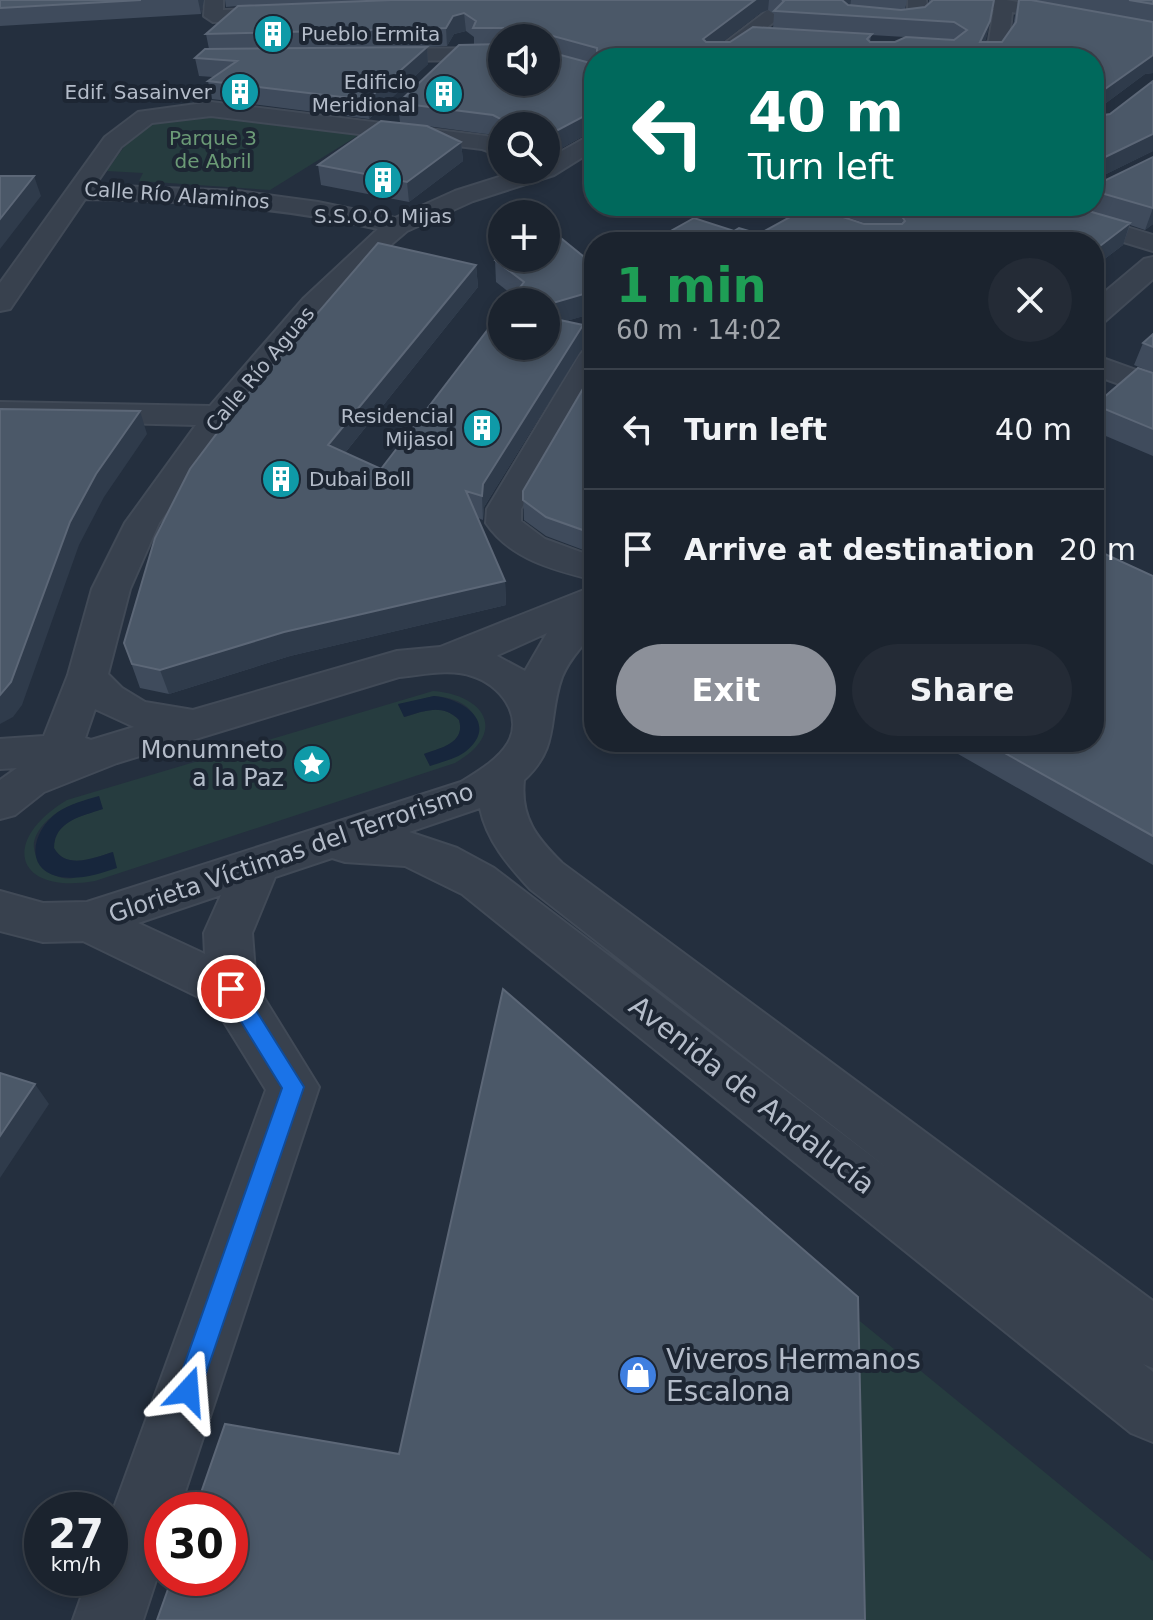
<!DOCTYPE html>
<html lang="en">
<head>
<meta charset="utf-8">
<style>
	:root { --surface:#1b232e; --page:#242b36; --text:#f1f3f6; --muted:#a0a4aa; --line:#39404a; --accent:#8c9099 }
	body { margin:0; font-family:"DejaVu Sans",sans-serif; background:var(--page); color:var(--text); height:100vh; display:flex; flex-direction:column; font-size:30px; white-space:nowrap }
	* { box-sizing:border-box; margin:0 }
	p { font-size:26px; color:var(--muted) }
	.icon { flex:none; width:44px; height:44px; fill:none; stroke:currentColor; stroke-width:2; stroke-linecap:round; stroke-linejoin:round }
	.map { position:relative; flex:1; overflow:hidden }
	.side { position:absolute; left:584px; top:232px; width:520px; height:520px; display:flex; flex-direction:column; background:var(--surface); border-radius:32px; box-shadow:0 4px 12px #0003,0 0 0 2px var(--line) }
	.side>* { flex:none }
	.banner { position:absolute; left:584px; top:48px; width:520px; height:168px; border-radius:32px; box-shadow:0 4px 12px #0003,0 0 0 2px var(--line); background:#00695c; color:#fff; overflow:hidden }
	.controls { position:absolute; left:488px; top:24px; display:grid; gap:16px }
	.controls a { display:grid; place-items:center; width:72px; height:72px; border-radius:50%; background:var(--surface); box-shadow:0 4px 12px #0003,0 0 0 2px var(--line); font-size:40px }
	.speed { position:absolute; left:24px; top:1492px; display:flex; gap:16px; font-size:40px; font-weight:700; text-align:center }
	.speed>* { display:grid; place-content:center; width:104px; height:104px; border-radius:50%; background:var(--surface); box-shadow:0 4px 12px #0003,0 0 0 2px var(--line); line-height:1 }
	.speed small { font-size:20px; font-weight:400 }
	.speed .limit { border:12px solid #d22; background:#fff; color:#111 }
	.pin { position:absolute; display:grid; place-items:center; width:68px; height:68px; color:#fff; margin:-34px; border:4px solid #fff; border-radius:50%; box-shadow:0 2px 8px #0007 }
	.me { position:absolute; width:88px; margin:-44px; rotate:19deg; stroke-linejoin:round; filter:drop-shadow(0 0 6px #0008) }
	.turn { display:flex; align-items:center; gap:28px; height:168px; padding:0 32px; font-size:36px }
	.turn .icon { width:104px; height:104px; stroke-width:2.5 }
	.turn b { display:block; font-size:56px; line-height:68px }
	.round { display:grid; place-items:center; flex:none; width:84px; height:84px; border-radius:42px; background:var(--page) }
	.head { display:flex; align-items:center; justify-content:space-between; height:136px; padding:0 32px }
	h1 { font-size:48px; font-weight:700; line-height:60px; color:#1e9e55 }
	.button { display:flex; gap:16px; margin-top:auto; padding:16px 32px }
	.button a { flex:1; height:92px; border-radius:48px; background:var(--accent); color:#fff; font-size:32px; font-weight:700; line-height:92px; text-align:center }
	.button a+a { background:var(--page); color:var(--text) }
	ul { padding:0; list-style:none }
	li { display:flex; align-items:center; gap:24px; height:120px; padding:0 32px; border-top:2px solid var(--line) }
	li div { flex:1 }
	li b { display:block; font-size:30px }
	li em { font-style:normal }
	.map>svg:first-child { display:block }
</style>
</head>
<body>
<div class="map">
<svg width="1153" height="1620" viewBox="0 0 1153 1620">
	<rect width="100%" height="100%" fill="#242f3e"/>
	<!-- green -->
	<path fill="#263c3f" fill-rule="evenodd" d="M205,113L362,133L270,190L139,181L143,173L107,171C143,119 144,122 205,113Z
		M433,691C486,695 508,733 455,763L95,881C14,895 0,840 67,800ZM434,696C457,698 477,706 478,731L430,766L424,754C441,748 466,743 459,720C443,703 424,711 405,717L398,705ZM99,797L102,809C82,816 54,821 54,848C66,870 94,858 113,852C102,860 89,872 76,877C58,884 36,866 34,848C32,834 47,819 58,812C70,804 85,801 99,797Z
		M850,1313L1153,1561V1620H856Z"/>
	<!-- water -->
	<path fill="#17263c" d="M434,696C464,699 500,724 465,752C455,759 442,762 430,766L424,754C440,748 466,743 459,720C443,703 424,711 404,717L398,704Z
		M99,796L103,809C82,816 54,821 54,848C66,870 94,858 113,852L117,868C99,874 81,880 61,877C22,870 33,829 58,812C70,804 85,800 99,796Z"/>
	<g fill="none" stroke-linecap="round" stroke-linejoin="round">
		<!-- minor casing -->
		<g stroke="#414a57" stroke-width="4">
			<path id="minor" d="M205,0H223V10L286,8L295,14L286,20L213,22L204,16Z
				M781,0H802L728,58H705Z
				M908,0H926C927,5 929,15 926,19C919,29 864,25 856,18L866,12L908,13Z
				M965,0H1006L1153,26V38L1012,12L1009,40L998,58H978L989,40L994,9L967,4Z
				M502,48V60L368,61L358,55L368,49Z
				M211,102L486,136L502,141V156L482,149L211,116L152,123L121,147L95,185L238,191L318,202L395,218L455,191L521,170H546V160L594,133V150L554,175L473,201L407,231L373,260L323,311L230,423L159,523L130,589L108,674L122,688L145,702L193,710L397,651L440,647L594,586C594,598 598,620 593,630C584,647 571,655 562,677C547,718 561,746 524,780C520,818 537,838 562,863L1153,1301V1368L1143,1364L1153,1372V1442L1131,1433L462,894L405,866L345,862L332,858L275,877L252,933L256,985L319,1087L179,1510H162V1562L143,1620H73L88,1578H110V1519L266,1090L213,1004L83,941L43,942L0,931V891L43,903L87,902L461,782C477,772 498,760 508,743C524,715 499,684 472,676C450,668 422,675 399,677L117,763L44,792L15,815L0,819V780L17,768L0,769V739L44,736L68,675L92,589L125,523L196,425L0,420V402L210,406L303,299L378,229C282,207 184,200 85,199L10,309L0,311V283L105,137L138,112ZM547,633L525,671L497,656L498,655ZM95,709L134,727L91,740L85,738ZM480,808C487,841 508,865 530,889L891,1171L494,868L457,848L409,832ZM221,895L204,933L205,954L138,923Z
				M787,206H806L894,236L898,242H860L787,216L783,211Z
				M1019,206H1057L1153,235V251L1022,211Z
				M1153,257V279L1104,322L1094,325V301L1144,259Z
				M594,347V382L521,509V521L545,539L594,557V580C554,570 510,559 486,523L487,509L579,356L584,350Z
				M1094,355L1153,376V396L1094,375Z"/>
		</g>
		<!-- minor -->
		<use href="#minor" fill="#38414e" fill-rule="evenodd"/>
	</g>
	<!-- wall -->
	<path fill="#3f4b5c" fill-rule="evenodd" d="M0,0H204L201,14L0,26Z
		M225,0H907L905,10L925,7L929,4V0H994L990,21L985,42H1002L1013,26L1018,0H1153V73L1145,74L1098,109V116L1110,114L1153,81V151L1098,178V181L1102,182L1153,157V224L1145,230L1130,225L1123,245L1094,267V242H651L734,231L759,234L867,224L815,206H1094V58H594V130L558,150L546,149V126H502V139L494,135L427,126L461,142L463,161L409,202L321,185L318,165L400,123L398,103L474,45V37L466,31L454,34L447,46L427,47L428,64L369,119L212,99L208,81L213,77L199,76L195,58L209,49L206,34L238,6L226,7ZM768,10L774,14L773,28L730,42H722L760,13ZM871,35L905,37L895,42H870ZM502,38H546L502,82Z
		M495,260L594,265V313L566,321L583,325V347L484,507L483,520L478,518L505,581L506,605L290,656L169,694L140,688L124,643L476,265L478,287L345,453L381,469L514,296L496,282Z
		M1153,334V456L1094,431V409L1095,405L1149,371L1134,365L1143,343Z
		M594,370V554L546,536L524,520L523,491Z
		M1153,576V865L937,742H1094Z"/>
	<!-- shaded-wall -->
	<path fill="#2f3b4b" d="M198,0H204L201,14Z
		M755,0H769L768,10L760,13L702,58L703,39Z
		M840,0H851L850,8Z
		M464,13L466,31L454,34L447,46L446,28L453,16Z
		M990,21L986,39L977,58L980,42Z
		M427,47L428,64L369,119L367,100Z
		M1151,55H1153V73L1145,74L1094,112L1098,94Z
		M594,111V130L558,150V130Z
		M1153,134V151L1094,180L1099,160Z
		M461,142L463,161L409,202L407,182Z
		M34,176L41,196L0,249V219Z
		M1153,208V224L1145,230Z
		M1130,223L1123,245L1094,267L1100,246Z
		M476,265L478,287L332,469L328,445Z
		M594,291V313L546,327V305Z
		M583,325V347L484,507L483,520L482,496L483,484Z
		M140,411L147,434L104,497L79,545L22,705L13,717L0,724V695L70,522L96,474Z
		M505,581L506,605L290,656L169,694L160,670L284,632Z
		M35,1084L49,1104L0,1178V1136Z"/>
	<!-- building -->
	<path fill="#4b5868" stroke="#5c6777" stroke-width="2" d="M0,0H141L0,8Z
		M392,0H755L703,39L706,42H730L753,27L872,34L867,39L870,42H895L906,37L954,40L967,30L954,22L774,11L784,1L782,0H842L848,5L901,10L925,7L933,0H994L990,21L980,42H1002L1016,22L1019,0H1031L1153,22V55L1098,94V116L1110,114L1153,81V134L1099,160L1098,181L1102,182L1153,157V208L1094,191V58H597V48L546,34L543,37V38H503V28H473L476,21L464,13L453,16L446,28L206,34L238,6Z
		M1129,0H1153V4Z
		M502,44V82H546V51L594,64V111L558,130L546,129V126L512,125L493,115L398,103L459,45Z
		M427,47L367,100L208,81L237,61L195,58L205,49Z
		M381,121L427,126L461,142L407,182L318,165Z
		M0,176H34L0,219Z
		M810,206L864,224H902L905,221L899,212L881,206H1071L1130,223L1100,246L1094,244V242H651L694,218L734,231L739,228L759,234Z
		M546,226L594,265V291L546,305V302H509L524,282L495,260L502,252V258H546Z
		M378,243L476,265L328,445L381,469L502,311V346H546V317L583,325L483,484L482,496L466,491L505,581L284,632L160,670L132,664L124,643L155,538L190,469L236,408Z
		M1153,334V347L1143,343Z
		M1138,368L1153,373V429L1095,405Z
		M594,370V534L546,517L523,500V491Z
		M0,409L140,411L96,474L70,522L11,682L0,695Z
		M1094,549L1153,576V836L985,742H1094Z
		M503,989L858,1297L865,1620H157L172,1578H230V1510H195L225,1424L399,1454Z
		M0,1073L35,1084L0,1136Z"/>
	<!-- route -->
	<path fill="#1a73e8" stroke="#114b97" stroke-width="2" d="M231,981L239,983L304,1087L200,1391L197,1400L188,1404L178,1400L175,1391L282,1088L221,989L224,983Z"/>
	<!-- icons -->
	<defs>
		<g id="building-disc" transform="scale(2)"><circle r="9.5" fill="#0f9aa8" stroke="#1d2633"/><path d="M-4-6H4V6H1V3H-1V6H-4ZM-2.5-4.3h1.7v1.8h-1.7ZM.8-4.3h1.7v1.8H.8ZM-2.5-1h1.7V.8h-1.7ZM.8-1h1.7V.8H.8Z" fill="#fff"/></g>
		<g id="sight-disc" transform="scale(2)"><circle r="9.5" fill="#0f9aa8" stroke="#1d2633"/><path d="M0-6L1.8-2.2L6-1.7L2.9 1.2L3.7 5.4L0 3.3L-3.7 5.4L-2.9 1.2L-6-1.7L-1.8-2.2Z" fill="#fff"/></g>
		<g id="shop-disc" transform="scale(2)"><circle r="9.5" fill="#3f7fe0" stroke="#1d2633"/><path d="M-5-2.5h2.3a2.7 3.5 0 0 1 5.4 0H5L5.5 6h-11ZM-1.5-2.5h3a1.5 2.3 0 0 0-3 0Z" fill="#fff"/></g>
	</defs>
	<g fill-rule="evenodd">
		<use href="#building-disc" x="273" y="34"/>
		<use href="#building-disc" x="240" y="92"/>
		<use href="#building-disc" x="444" y="94"/>
		<use href="#building-disc" x="383" y="180"/>
		<use href="#building-disc" x="482" y="428"/>
		<use href="#building-disc" x="281" y="479"/>
		<use href="#sight-disc" x="312" y="764"/>
		<use href="#shop-disc" x="638" y="1375"/>
	</g>
	<g text-anchor="middle" dominant-baseline="central" stroke-width="8" stroke-linejoin="round" paint-order="stroke">
		<!-- far-poi labels -->
		<g font-size="20" fill="#b4bcc9" stroke="#1d2633" text-anchor="end">
			<text x="301" y="34" text-anchor="start">Pueblo Ermita</text>
			<text x="416" y="82">Edificio<tspan x="416" dy="23">Meridional</tspan></text>
			<text x="212" y="92">Edif. Sasainver</text>
			<text x="383" y="216" text-anchor="middle">S.S.O.O. Mijas</text>
			<text x="454" y="416">Residencial<tspan x="454" dy="23">Mijasol</tspan></text>
			<text x="309" y="479" text-anchor="start">Dubai Boll</text>
		</g>
		<!-- far-park labels -->
		<g font-size="20" fill="#6b9a76" stroke="#1d2633">
			<text x="213" y="138">Parque 3<tspan x="213" dy="23">de Abril</tspan></text>
		</g>
		<!-- far-street labels -->
		<g font-size="20" fill="#b4bcc9" stroke="#1d2633">
			<text transform="translate(177 195) rotate(4)">Calle Río Alaminos</text>
			<text transform="translate(260 369) rotate(-50)">Calle Río Aguas</text>
		</g>
		<!-- poi labels -->
		<g font-size="24" fill="#b4bcc9" stroke="#1d2633" text-anchor="end">
			<text x="284" y="750">Monumneto<tspan x="284" dy="28">a la Paz</tspan></text>
		</g>
		<!-- street labels -->
		<g font-size="24" fill="#b4bcc9" stroke="#1d2633">
			<text transform="translate(291 853) rotate(-19)">Glorieta Víctimas del Terrorismo</text>
		</g>
		<!-- near-street labels -->
		<g font-size="28" fill="#b4bcc9" stroke="#1d2633">
			<text transform="translate(752 1095) rotate(38)">Avenida de Andalucía</text>
		</g>
		<!-- near-poi labels -->
		<g font-size="28" fill="#b4bcc9" stroke="#1d2633" text-anchor="start">
			<text x="666" y="1359">Viveros Hermanos<tspan x="666" dy="32">Escalona</tspan></text>
		</g>
	</g>
</svg>
<div class="controls">
<a><svg class="icon" aria-label="sound" viewBox="0 0 24 24"><path d="M4 9h4l5-4v14l-5-4H4zM17 9q2 3 0 6"/></svg></a>
<a><svg class="icon" aria-label="search" viewBox="0 0 24 24"><circle cx="10" cy="10" r="6"/><path d="M15 15l6 6"/></svg></a>
<a>+</a>
<a>−</a>
</div>
<div class="speed"><div>27<small>km/h</small></div><div class="limit">30</div></div>
<div class="pin" style="left:231px;top:989px;background:#d93025"><svg class="icon" aria-label="arrive" viewBox="0 0 24 24"><path d="M6 21V4h12l-3 4 3 4H6"/></svg></div>
<svg class="me" style="left:188px;top:1391px" viewBox="-20 -20 40 40"><path d="M0-17L14 15 0 8-14 15z" fill="#1a73e8" stroke="#fff" stroke-width="4"/></svg>
<div class="banner">
<div class="turn"><svg class="icon" aria-label="left" viewBox="0 0 24 24"><path d="M17 20v-9H6M10 6l-5 5 5 5"/></svg><div><b>40 m</b>Turn left</div></div>
</div>
<section class="side">
<div class="head"><div><h1>1 min</h1><p>60 m · 14:02</p></div><a class="round"><svg class="icon" aria-label="close" viewBox="0 0 24 24"><path d="M6 6l12 12M18 6L6 18"/></svg></a></div>
<ul>
<li><svg class="icon" aria-label="left" viewBox="0 0 24 24"><path d="M17 20v-9H6M10 6l-5 5 5 5"/></svg><div><b>Turn left</b></div><em>40 m</em></li>
<li><svg class="icon" aria-label="arrive" viewBox="0 0 24 24"><path d="M6 21V4h12l-3 4 3 4H6"/></svg><div><b>Arrive at destination</b></div><em>20 m</em></li>
</ul>
<div class="button"><a>Exit</a><a>Share</a></div>
</section>
</div>
</body>
</html>
